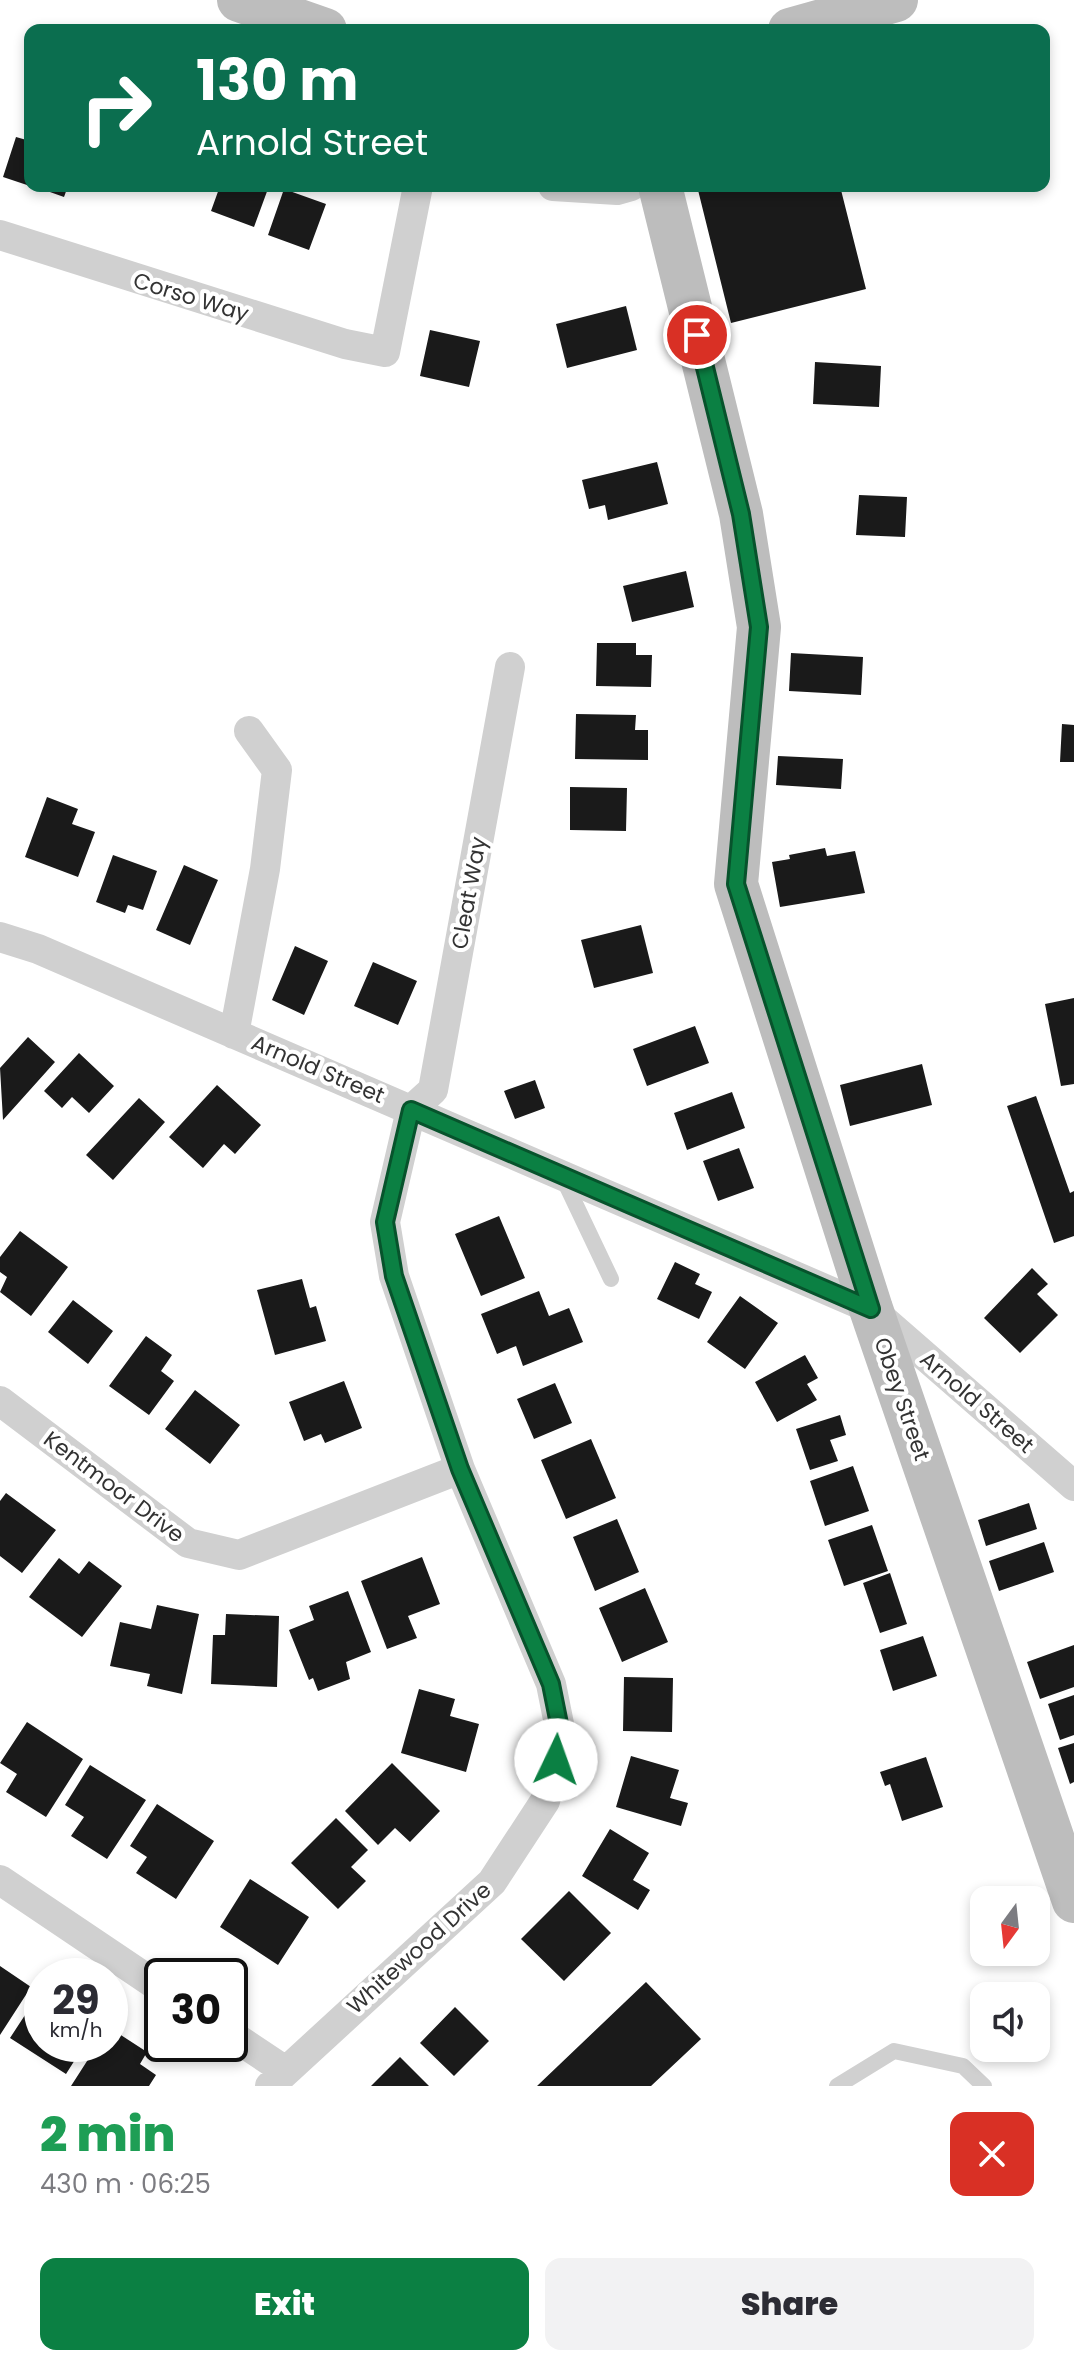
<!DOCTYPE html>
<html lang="en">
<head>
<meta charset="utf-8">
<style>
	:root { --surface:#fff; --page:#f2f2f3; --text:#2b2b33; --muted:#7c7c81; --accent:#0b8043 }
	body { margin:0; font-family:Poppins,sans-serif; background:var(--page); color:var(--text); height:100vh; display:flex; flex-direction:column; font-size:30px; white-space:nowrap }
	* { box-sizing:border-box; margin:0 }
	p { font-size:26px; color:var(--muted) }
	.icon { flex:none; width:44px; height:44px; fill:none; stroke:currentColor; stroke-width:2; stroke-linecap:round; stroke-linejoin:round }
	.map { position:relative; height:2086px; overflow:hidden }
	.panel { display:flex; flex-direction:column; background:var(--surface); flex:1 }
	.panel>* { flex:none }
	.top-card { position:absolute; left:24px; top:24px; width:1026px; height:168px; border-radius:16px; box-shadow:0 4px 12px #0003; background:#0b6e4f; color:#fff; overflow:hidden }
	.needle { width:52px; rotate:195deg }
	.fabs { position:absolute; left:970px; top:1886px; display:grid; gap:16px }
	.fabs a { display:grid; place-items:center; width:80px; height:80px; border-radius:16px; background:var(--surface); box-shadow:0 4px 12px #0003; font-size:40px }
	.speed { position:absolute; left:24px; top:1958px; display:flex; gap:16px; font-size:40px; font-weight:700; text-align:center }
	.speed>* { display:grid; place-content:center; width:104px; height:104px; border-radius:50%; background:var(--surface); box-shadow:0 4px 12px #0003; line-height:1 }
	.speed small { font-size:20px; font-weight:400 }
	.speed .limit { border:4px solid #111; border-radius:12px; background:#fff; color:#111 }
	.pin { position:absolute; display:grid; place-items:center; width:68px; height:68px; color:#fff; margin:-34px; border:4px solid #fff; border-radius:50%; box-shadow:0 2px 8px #0007 }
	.me { position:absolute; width:88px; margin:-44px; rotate:3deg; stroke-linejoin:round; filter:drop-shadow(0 0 6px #0008) }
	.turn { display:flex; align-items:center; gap:28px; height:168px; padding:0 40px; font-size:36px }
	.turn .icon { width:104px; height:104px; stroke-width:2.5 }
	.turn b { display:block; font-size:56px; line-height:68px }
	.round { display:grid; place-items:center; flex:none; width:84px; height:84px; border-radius:16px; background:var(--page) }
	.summary { display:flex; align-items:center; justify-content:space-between; height:136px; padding:0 40px }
	h1 { font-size:48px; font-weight:800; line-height:60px; color:#1e9e55 }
	.action { display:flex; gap:16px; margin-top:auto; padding:16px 40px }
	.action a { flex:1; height:92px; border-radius:16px; background:var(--accent); color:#fff; font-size:32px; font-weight:800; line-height:92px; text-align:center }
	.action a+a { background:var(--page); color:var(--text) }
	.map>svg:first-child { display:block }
</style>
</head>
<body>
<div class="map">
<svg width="1074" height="2086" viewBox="0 0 1074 2086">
	<rect width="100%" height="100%" fill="#fff"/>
	<!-- building -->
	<path fill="#1a1a1a" d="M16,137L30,141V186L3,177Z
		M33,186H68L64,197Z
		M220,186H269L254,227L211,211Z
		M697,186H840L866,289L731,323Z
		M284,189L326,204L309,250L268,235Z
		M626,306L637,350L567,368L556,324Z
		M430,330L480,341L469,387L420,376Z
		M815,362L881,366L879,407L813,404Z
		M657,462L668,504L608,520L605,505L589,509L582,480Z
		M859,495L907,497L905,537L856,535Z
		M686,571L694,607L632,622L623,586Z
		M597,643H636V655H652L651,687L596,686Z
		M791,653L863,657L861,695L789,691Z
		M576,714L636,715L635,730H648V760L575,759Z
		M1062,724L1074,725V762H1060Z
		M778,756L843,759L841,789L776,785Z
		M570,787L627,788L626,831L570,830Z
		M47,797L78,809L72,824L95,832L78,877L25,857Z
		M825,848L827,856L855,851L865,893L780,907L772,862L790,859L789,855Z
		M113,855L157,871L143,910L128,905L125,913L96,902Z
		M184,865L218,880L190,945L156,930Z
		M641,925L653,973L594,988L581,940Z
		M295,946L328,961L304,1015L272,1000Z
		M373,962L417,981L398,1025L354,1006Z
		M1074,998V1084L1061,1086L1045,1004Z
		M695,1026L709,1063L647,1086L633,1049Z
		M28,1037L55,1062L3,1120L0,1068Z
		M79,1053L114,1086L89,1113L72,1097L62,1108L44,1091Z
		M922,1064L932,1105L850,1126L840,1085Z
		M535,1080L545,1108L515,1119L504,1091Z
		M217,1085L261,1125L235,1154L224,1144L203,1168L169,1137Z
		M732,1092L745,1128L687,1150L674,1113Z
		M1036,1096L1070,1193L1074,1191V1236L1054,1243L1007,1106Z
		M139,1098L165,1122L113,1180L86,1155Z
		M739,1148L754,1188L718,1201L703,1161Z
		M499,1216L525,1278L481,1296L455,1234Z
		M20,1231L68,1267L31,1316L0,1292L7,1277L0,1272V1257Z
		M675,1262L700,1274L695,1284L712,1292L699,1319L657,1299Z
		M1032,1268L1048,1284L1037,1294L1058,1315L1020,1353L984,1318Z
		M302,1279L310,1308L316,1306L326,1341L275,1355L257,1290Z
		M539,1291L549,1316L569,1308L583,1342L523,1366L516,1346L497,1354L481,1314Z
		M740,1296L778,1323L745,1369L707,1342Z
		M73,1300L113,1331L88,1364L48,1332Z
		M146,1336L172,1355L161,1371L174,1381L149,1415L109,1386Z
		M805,1355L818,1378L807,1384L817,1400L777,1422L755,1382Z
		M344,1381L362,1428L325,1443L321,1434L304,1441L289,1402Z
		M555,1383L572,1423L534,1439L517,1399Z
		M195,1390L240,1425L210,1464L165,1429Z
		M840,1415L846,1435L830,1440L838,1461L810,1470L796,1429Z
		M591,1439L616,1498L566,1519L541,1460Z
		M853,1466L869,1511L825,1526L810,1481Z
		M6,1493L56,1530L22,1573L0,1556V1501Z
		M1029,1503L1037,1529L986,1546L978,1520Z
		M617,1519L639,1572L595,1591L573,1537Z
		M872,1525L888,1571L844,1586L828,1540Z
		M1044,1542L1054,1572L999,1591L989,1561Z
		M422,1557L440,1604L408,1616L417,1638L387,1649L361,1581Z
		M59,1558L79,1574L89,1561L122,1586L82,1637L29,1597Z
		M890,1573L907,1624L880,1633L863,1583Z
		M645,1588L668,1642L622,1662L599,1608Z
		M348,1591L371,1652L346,1662L350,1679L318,1691L313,1678L309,1680L289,1630L314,1620L309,1606Z
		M157,1605L199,1614L182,1694L147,1686L150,1674L110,1666L120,1622L151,1629Z
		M226,1614L279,1616L277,1687L211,1684L213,1635H225Z
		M923,1636L937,1676L893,1691L880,1650Z
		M1074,1645V1687L1040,1699L1027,1662Z
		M624,1677L673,1678L672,1732L623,1731Z
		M419,1689L455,1699L450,1716L479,1724L466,1772L401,1753Z
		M1074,1695V1735L1060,1740L1048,1704Z
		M27,1722L83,1759L46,1817L6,1792L17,1774L0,1763Z
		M1074,1743V1782L1070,1784L1058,1748Z
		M631,1756L679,1770L670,1798L688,1803L681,1826L616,1807Z
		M926,1757L943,1807L902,1821L890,1784L885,1786L880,1772Z
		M392,1763L440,1811L410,1842L395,1828L378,1845L345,1811Z
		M90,1765L146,1800L107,1859L71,1836L84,1817L65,1805Z
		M157,1804L214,1841L176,1899L136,1873L147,1857L130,1846Z
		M336,1818L368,1850L351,1867L366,1881L338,1909L291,1863Z
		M610,1829L649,1853L633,1880L650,1890L638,1910L582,1876Z
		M250,1879L309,1917L278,1965L220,1927Z
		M569,1891L611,1933L564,1981L521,1939Z
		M0,1966L31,1987L0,2035Z
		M646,1982L701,2039L651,2086H537Z
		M42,1989V2044H85L66,2074L10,2038Z
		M455,2007L489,2041L454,2076L420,2043Z
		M110,2028L147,2052L140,2064L156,2075L149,2086H71L98,2044H110Z
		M400,2057L429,2086H371Z"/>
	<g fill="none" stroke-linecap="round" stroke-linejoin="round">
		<!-- lane -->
		<path stroke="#d0d0d0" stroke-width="16" d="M563,1178L611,1279
			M837,2086L894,2051L963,2066L984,2086"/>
		<!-- street -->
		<path stroke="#d0d0d0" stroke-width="30" d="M553,186L617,190L631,186
			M0,235L345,344L385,352L418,186
			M0,937L38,949L871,1309L1074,1486
			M234,1034L265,869L277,770L249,731
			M0,1401L188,1543L239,1555L460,1469
			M0,1880L162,1989
			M230,2034L284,2070
			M270,2086L492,1882L545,1801L562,1739L551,1684L460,1469L394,1276L385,1222L411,1110L433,1090L510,667"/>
		<!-- secondary -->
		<path stroke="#bdbdbd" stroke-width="44" d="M239,0L325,30
			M790,30L896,0
			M660,186L741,514L759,627L736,884L871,1309L1074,1901"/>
	</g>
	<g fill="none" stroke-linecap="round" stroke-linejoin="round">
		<!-- route casing -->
		<g stroke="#07532c" stroke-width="20">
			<path id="route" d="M556,1760L562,1739L551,1684L460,1469L394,1276L385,1222L411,1110L871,1309L736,884L759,627L741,514L697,335"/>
		</g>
		<!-- route -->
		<use href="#route" stroke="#0b8043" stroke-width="14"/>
	</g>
	<g text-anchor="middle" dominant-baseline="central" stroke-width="8" stroke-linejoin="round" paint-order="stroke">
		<!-- street labels -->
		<g font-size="22" fill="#333" stroke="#fff">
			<text transform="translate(191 297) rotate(17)">Corso Way</text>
			<text transform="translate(469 893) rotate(-80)">Cleat Way</text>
			<text transform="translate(318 1069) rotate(23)">Arnold Street</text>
			<text transform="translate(902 1399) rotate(71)">Obey Street</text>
			<text transform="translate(977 1402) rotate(41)">Arnold Street</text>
			<text transform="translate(114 1487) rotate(37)">Kentmoor Drive</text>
			<text transform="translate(419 1948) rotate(-42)">Whitewood Drive</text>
		</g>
	</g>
</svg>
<div class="fabs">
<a><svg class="needle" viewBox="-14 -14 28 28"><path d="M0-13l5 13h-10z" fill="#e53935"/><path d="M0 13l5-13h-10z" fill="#7c7c81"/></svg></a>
<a><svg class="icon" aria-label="sound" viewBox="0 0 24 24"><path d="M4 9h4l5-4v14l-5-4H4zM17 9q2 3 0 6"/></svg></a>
</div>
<div class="speed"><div>29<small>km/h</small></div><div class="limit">30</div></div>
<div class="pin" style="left:697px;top:335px;background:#d93025"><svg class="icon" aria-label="arrive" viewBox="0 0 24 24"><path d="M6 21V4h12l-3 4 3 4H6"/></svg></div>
<svg class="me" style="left:556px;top:1760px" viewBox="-20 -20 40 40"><circle r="19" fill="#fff"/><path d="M0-13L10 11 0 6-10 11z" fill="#0b8043"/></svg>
<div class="top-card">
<div class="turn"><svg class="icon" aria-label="right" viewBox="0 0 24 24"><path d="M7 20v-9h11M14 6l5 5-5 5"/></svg><div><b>130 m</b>Arnold Street</div></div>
</div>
</div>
<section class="panel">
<div class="summary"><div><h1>2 min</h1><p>430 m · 06:25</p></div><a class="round" style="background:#d93025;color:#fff"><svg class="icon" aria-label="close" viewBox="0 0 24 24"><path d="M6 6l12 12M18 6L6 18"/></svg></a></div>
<div class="action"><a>Exit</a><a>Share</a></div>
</section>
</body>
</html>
